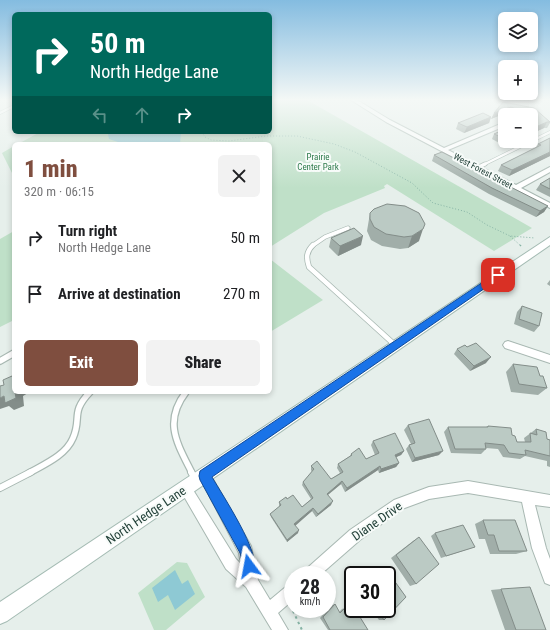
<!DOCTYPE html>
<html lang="en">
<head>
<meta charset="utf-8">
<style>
	:root { --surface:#fff; --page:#f2f2f2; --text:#202124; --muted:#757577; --accent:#7f4e3f }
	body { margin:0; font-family:"Roboto Condensed",sans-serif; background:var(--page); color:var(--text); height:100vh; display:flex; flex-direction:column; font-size:15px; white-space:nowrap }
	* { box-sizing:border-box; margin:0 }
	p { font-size:13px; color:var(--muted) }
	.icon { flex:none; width:22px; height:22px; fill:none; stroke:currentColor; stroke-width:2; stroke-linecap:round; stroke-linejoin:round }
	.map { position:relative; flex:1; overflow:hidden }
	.panel { position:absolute; left:12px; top:142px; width:260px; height:252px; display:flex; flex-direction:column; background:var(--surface); border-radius:6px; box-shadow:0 2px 6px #0003 }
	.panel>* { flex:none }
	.top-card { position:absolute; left:12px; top:12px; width:260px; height:122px; border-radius:6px; box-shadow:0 2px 6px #0003; background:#00695c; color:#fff; overflow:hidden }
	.fabs { position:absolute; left:498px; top:12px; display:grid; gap:8px }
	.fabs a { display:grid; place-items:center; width:40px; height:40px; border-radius:6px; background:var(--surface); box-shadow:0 2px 6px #0003; font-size:20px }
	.speed { position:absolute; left:284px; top:566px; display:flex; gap:8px; font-size:20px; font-weight:700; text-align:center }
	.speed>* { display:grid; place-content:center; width:52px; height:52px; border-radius:50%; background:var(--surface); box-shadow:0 2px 6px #0003; line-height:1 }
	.speed small { font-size:10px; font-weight:400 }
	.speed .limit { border:2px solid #111; border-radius:6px; background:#fff; color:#111 }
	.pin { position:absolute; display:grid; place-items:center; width:34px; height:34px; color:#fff; margin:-17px; border-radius:8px; box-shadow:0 2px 6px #0006 }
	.me { position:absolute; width:44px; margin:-22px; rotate:347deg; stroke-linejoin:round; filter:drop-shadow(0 0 3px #0008) }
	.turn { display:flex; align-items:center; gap:14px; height:84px; padding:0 12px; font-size:18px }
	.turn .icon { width:52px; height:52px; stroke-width:2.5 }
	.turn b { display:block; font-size:28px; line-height:34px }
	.lanes { display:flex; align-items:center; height:38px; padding:0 12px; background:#0003; justify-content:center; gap:20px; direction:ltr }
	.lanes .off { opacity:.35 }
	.round { display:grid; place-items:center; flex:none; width:42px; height:42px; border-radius:6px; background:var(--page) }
	.overview { display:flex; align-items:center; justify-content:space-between; height:68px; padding:0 12px }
	h1 { font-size:24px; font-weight:800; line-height:30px; color:var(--accent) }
	.action { display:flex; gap:8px; margin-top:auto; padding:8px 12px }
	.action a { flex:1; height:46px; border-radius:6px; background:var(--accent); color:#fff; font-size:16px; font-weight:800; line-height:46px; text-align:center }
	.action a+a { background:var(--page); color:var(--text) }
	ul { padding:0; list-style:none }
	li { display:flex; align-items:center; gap:12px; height:56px; padding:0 12px }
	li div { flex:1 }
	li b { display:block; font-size:15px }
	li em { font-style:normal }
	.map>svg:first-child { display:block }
</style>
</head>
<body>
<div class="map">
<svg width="550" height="630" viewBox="0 0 550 630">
	<rect width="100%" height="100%" fill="#e6efeb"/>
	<!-- green -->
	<path fill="#bfe0c8" d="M270,100H307L532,228L494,251L387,184L384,186L385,188L324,213L270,247V144H18L40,132H270Z
		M14,146V177L2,153Z
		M14,231V320L0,327V239Z
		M270,259L323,300L270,332Z
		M177,562L187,563L205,597L166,630H154L138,593Z"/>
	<!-- water -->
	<path fill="#8ec9d4" d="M111,132H181L180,144H124L109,139L108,134Z
		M175,570L182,584L188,580L195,594L175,610L168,595L158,602L152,588Z"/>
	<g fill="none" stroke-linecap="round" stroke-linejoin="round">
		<!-- lane-far4 casing -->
		<g stroke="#a8b8b2" stroke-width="3.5">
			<path id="lane-far4" d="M0,113L14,106
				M483,165L550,132"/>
		</g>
		<!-- lane-far3 casing -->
		<g stroke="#a8b8b2" stroke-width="5">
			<path id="lane-far3" d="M477,168L485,164
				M312,246L325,237L348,228"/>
		</g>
		<!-- lane-far2 casing -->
		<g stroke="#a8b8b2" stroke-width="6">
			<path id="lane-far2" d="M313,245C306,252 306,258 309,267L395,345"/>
		</g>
		<!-- lane-far1 casing -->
		<g stroke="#a8b8b2" stroke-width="8">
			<path id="lane-far1" d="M0,361L14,353
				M186,392C163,422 177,443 192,473
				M29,473C45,464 66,455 73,438C82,418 70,413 90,392"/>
		</g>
		<!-- lane casing -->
		<g stroke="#a8b8b2" stroke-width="8">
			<path id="lane" d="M191,472L195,479
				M0,488L31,472"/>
		</g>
		<!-- street casing -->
		<g stroke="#a8b8b2" stroke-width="2">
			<path id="street" d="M351,100H357L390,120L444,148L505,122V126L448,150L516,185L550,167V172L521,188L550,203V208L386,122Z
				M508,341L550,355V363L505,348L503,345L505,342Z
				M205,470L209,472L251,546L258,580L270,600L288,585L293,583V600L278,613L288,630H272L246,587L226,569L182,493L180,489L182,485L186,483L190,485L236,559L241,564L239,553L199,476L201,472Z
				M468,481L550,495V507L535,505L546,548L550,559V585L545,583L532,548L522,502L468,493L429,499L402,509L360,540L320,575H303L305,570L350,530L394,500L429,487Z"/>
		</g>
		<!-- secondary casing -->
		<g stroke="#a4bbb3" stroke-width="2">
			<path id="secondary" d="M550,237V245L7,621L0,624V602Z"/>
		</g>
		<!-- path-far2 -->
		<path stroke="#86b3a5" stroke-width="1" stroke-dasharray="1 2" stroke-linecap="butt" d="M202,132L205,137L211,140L229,141L266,136H297L334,144L355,152L412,183L433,203L467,212L487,225L510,236L535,238
			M510,236L521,246"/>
		<!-- path-far1 -->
		<path stroke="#86b3a5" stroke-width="1.5" stroke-dasharray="2 3" stroke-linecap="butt" d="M520,245L521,246"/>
		<!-- path -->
		<path stroke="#86b3a5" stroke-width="2" stroke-dasharray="2.5 3.5" stroke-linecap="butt" d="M293,611L302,630"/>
		<!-- lane-far4 -->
		<use href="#lane-far4" stroke="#fff" stroke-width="2.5"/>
		<!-- lane-far3 -->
		<use href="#lane-far3" stroke="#fff" stroke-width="3.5"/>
		<!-- lane-far2 -->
		<use href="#lane-far2" stroke="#fff" stroke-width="4.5"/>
		<!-- lane-far1 -->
		<use href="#lane-far1" stroke="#fff" stroke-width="5.5"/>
		<!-- lane -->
		<use href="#lane" stroke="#fff" stroke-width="6"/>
		<!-- street -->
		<use href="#street" fill="#fff" fill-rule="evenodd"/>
		<!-- secondary -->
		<use href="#secondary" fill="#fff" fill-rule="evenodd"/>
	</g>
	<!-- wall -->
	<path fill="#a1aea9" d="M503,102L550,122V123L547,128H544L531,134V115H514L508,112L491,119Z
		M491,117L489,123L464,133L456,129L458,123Z
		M505,129V141H515L505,146L492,139L494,134Z
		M550,138V156L509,176L498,171L501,165L536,148L538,144Z
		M434,155L548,206L544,212L536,217L489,194L432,161Z
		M550,178V197L536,190L540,184Z
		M374,209L419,241L408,248L400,249L382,246L371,240L367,231L370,213Z
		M331,238L361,245L338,256L329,247Z
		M550,280V286L547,284Z
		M522,306L539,326L534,332L514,324L517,312Z
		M467,347L486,363L470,371L454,354L457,349Z
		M513,364L540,376L547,388L538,395L511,392L506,372Z
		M408,425L439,455L412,462L406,449L409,445L411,444L404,430Z
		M488,426L512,435L517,442H525L524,438L536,429L547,439L550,440V467L547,466V461L525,456L520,459L503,457L498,449L486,448V449L481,454L451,453L444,432L448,427H486Z
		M373,441L404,451L401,455L396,457L399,463L396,467L379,473L378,470L345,492L341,484L328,495L331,505L316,517L312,511L295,525L298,533L287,542L271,517L270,514L279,507V502L287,499L302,507L311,499L302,485L303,482L312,472L311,470V466L331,479L340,473L337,468L338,464L350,456L351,454L366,459L375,455L371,445Z
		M483,520L527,551L516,554H490L485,539H479L475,524Z
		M435,533L475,547L441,558L431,536Z
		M419,537L416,584L410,586L391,558L413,541Z
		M388,572L406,597L384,620H379L371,609H387V575H382Z
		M501,589L546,630H505L491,590Z
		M335,604L339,612L342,609L345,608L347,611L350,608L353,607L368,630H328L320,618L332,605Z"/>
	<!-- shaded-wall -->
	<path fill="#838d89" d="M511,107L508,112L491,119L494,113Z
		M491,117L489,123L464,133L467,127Z
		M547,122L544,128L531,134V129Z
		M507,141H515L505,146Z
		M550,152V156L509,176L512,170Z
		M548,206L544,212L536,217L540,211Z
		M423,229L419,241L408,248L412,236Z
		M363,236L361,245L338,256L340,246Z
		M491,357L486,363L470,371L474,366Z
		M15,392H28V393L23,396L24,406L14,410L9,406L0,409V398Z
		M404,451L401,455L392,459L395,455Z
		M443,451L439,455L412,462L415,458Z
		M399,463L396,467L379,473L381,469Z
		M380,466L378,470L345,492L347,488Z
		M342,481L341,484L325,497L327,494Z
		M333,501L331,505L316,517L318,514Z
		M313,508L312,511L294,527V524Z
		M299,530L298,533L287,542V540Z"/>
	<!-- building -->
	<path fill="#bbcac4" stroke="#838d89" d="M503,102L534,108L550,122H547L531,129V120L537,118L531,115L511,107L494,113Z
		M483,113L491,117L467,127L458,123Z
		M505,129V139L494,134Z
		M550,138V152L512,170L501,165L541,145L538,144Z
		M442,152L548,206L540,211L492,188L434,155Z
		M550,178V189L540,184Z
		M387,204L405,206L419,213L425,224L423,229L412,236L404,237L386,234L374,227L370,219V213L374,209Z
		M354,228L363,236L340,246L331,238Z
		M522,306L542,313L539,326L519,319Z
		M476,343L491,357L474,366L457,349L465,345L467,347Z
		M513,364L537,367L540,376H543L547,388L519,384Z
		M12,376L13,378L14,377V392H15L16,398L5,403L4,396L0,398V386L4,385L3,380Z
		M429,419L443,451L415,458L409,445L415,443L408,425Z
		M488,426L511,428L512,435L515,436L517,442H531L530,433L537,435L536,429L546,432L547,439L550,440V456L525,450L526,455L509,453L504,445L485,443L486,449H455L448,427H488Z
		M395,433L404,451L395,455L399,463L381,469L380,466L347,488L342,481L327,494L333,501L318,514L313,508L294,524L299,530L287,540L270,514L281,505L279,502L286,497L287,499L293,495L302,507L313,498L303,482L314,469L311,466L317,461L331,479L343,472L338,464L352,455L351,454L359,448L366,459L379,453L373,441Z
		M483,520H515L527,551H499L494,535H488Z
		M463,525L475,547L446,556L435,533Z
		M419,537L439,564L416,584L396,555Z
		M388,572L406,597L384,620L376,609H387V575H385Z
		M530,587L546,630H516L501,589Z
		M335,604L340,613L345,608L348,613L353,608V609H355L368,630H330L323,617Z"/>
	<!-- sky -->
	<linearGradient id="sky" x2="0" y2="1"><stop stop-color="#84bce0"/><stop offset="0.53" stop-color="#f4f8f6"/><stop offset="1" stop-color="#f4f8f6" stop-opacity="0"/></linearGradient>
	<rect width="550" height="188" fill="url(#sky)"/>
	<!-- route -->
	<path fill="#1a73e8" stroke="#114b97" d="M498,272L501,273V277L212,477C223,496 261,553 254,571L249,573L244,571L240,553L200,480L199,476L200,471Z"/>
	<g text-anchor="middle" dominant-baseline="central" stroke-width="4" stroke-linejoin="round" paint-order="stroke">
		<!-- far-park labels -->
		<g font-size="9" fill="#2d7a4b" stroke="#f7fbf9">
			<text x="318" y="157">Prairie<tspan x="318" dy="10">Center Park</tspan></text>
		</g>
		<!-- far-street labels -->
		<g font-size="9" fill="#24423a" stroke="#f7fbf9">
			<text transform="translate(483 171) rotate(28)">West Forest Street</text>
		</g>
		<!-- near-street labels -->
		<g font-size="13" fill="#24423a" stroke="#f7fbf9">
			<text transform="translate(146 515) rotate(-34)">North Hedge Lane</text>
			<text transform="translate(377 521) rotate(-35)">Diane Drive</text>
		</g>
	</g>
</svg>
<div class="fabs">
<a><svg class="icon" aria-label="layers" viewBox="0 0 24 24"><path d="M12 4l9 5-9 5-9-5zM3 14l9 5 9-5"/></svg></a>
<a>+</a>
<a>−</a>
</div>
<div class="speed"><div>28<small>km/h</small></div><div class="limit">30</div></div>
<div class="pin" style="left:498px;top:275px;background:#d93025"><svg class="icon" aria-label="arrive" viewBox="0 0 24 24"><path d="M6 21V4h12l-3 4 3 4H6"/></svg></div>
<svg class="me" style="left:249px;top:566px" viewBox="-20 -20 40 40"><path d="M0-17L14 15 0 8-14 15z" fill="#1a73e8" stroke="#fff" stroke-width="4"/></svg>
<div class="top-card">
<div class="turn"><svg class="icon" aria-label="right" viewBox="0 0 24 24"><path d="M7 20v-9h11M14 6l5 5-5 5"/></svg><div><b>50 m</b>North Hedge Lane</div></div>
<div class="lanes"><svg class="icon off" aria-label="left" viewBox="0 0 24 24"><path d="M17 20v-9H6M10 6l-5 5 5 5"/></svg><svg class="icon off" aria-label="ahead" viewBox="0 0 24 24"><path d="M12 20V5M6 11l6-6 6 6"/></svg><svg class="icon" aria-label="right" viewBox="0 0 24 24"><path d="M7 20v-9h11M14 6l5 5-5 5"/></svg></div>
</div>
<section class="panel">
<div class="overview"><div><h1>1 min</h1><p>320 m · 06:15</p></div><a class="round"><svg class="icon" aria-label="close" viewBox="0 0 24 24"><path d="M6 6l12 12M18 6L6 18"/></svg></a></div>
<ul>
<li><svg class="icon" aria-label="right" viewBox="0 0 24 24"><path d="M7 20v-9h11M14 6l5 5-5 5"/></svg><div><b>Turn right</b><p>North Hedge Lane</p></div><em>50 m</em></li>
<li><svg class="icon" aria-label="arrive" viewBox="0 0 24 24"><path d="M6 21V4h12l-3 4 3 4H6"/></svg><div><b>Arrive at destination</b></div><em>270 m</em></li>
</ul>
<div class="action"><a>Exit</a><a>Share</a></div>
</section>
</div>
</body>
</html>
